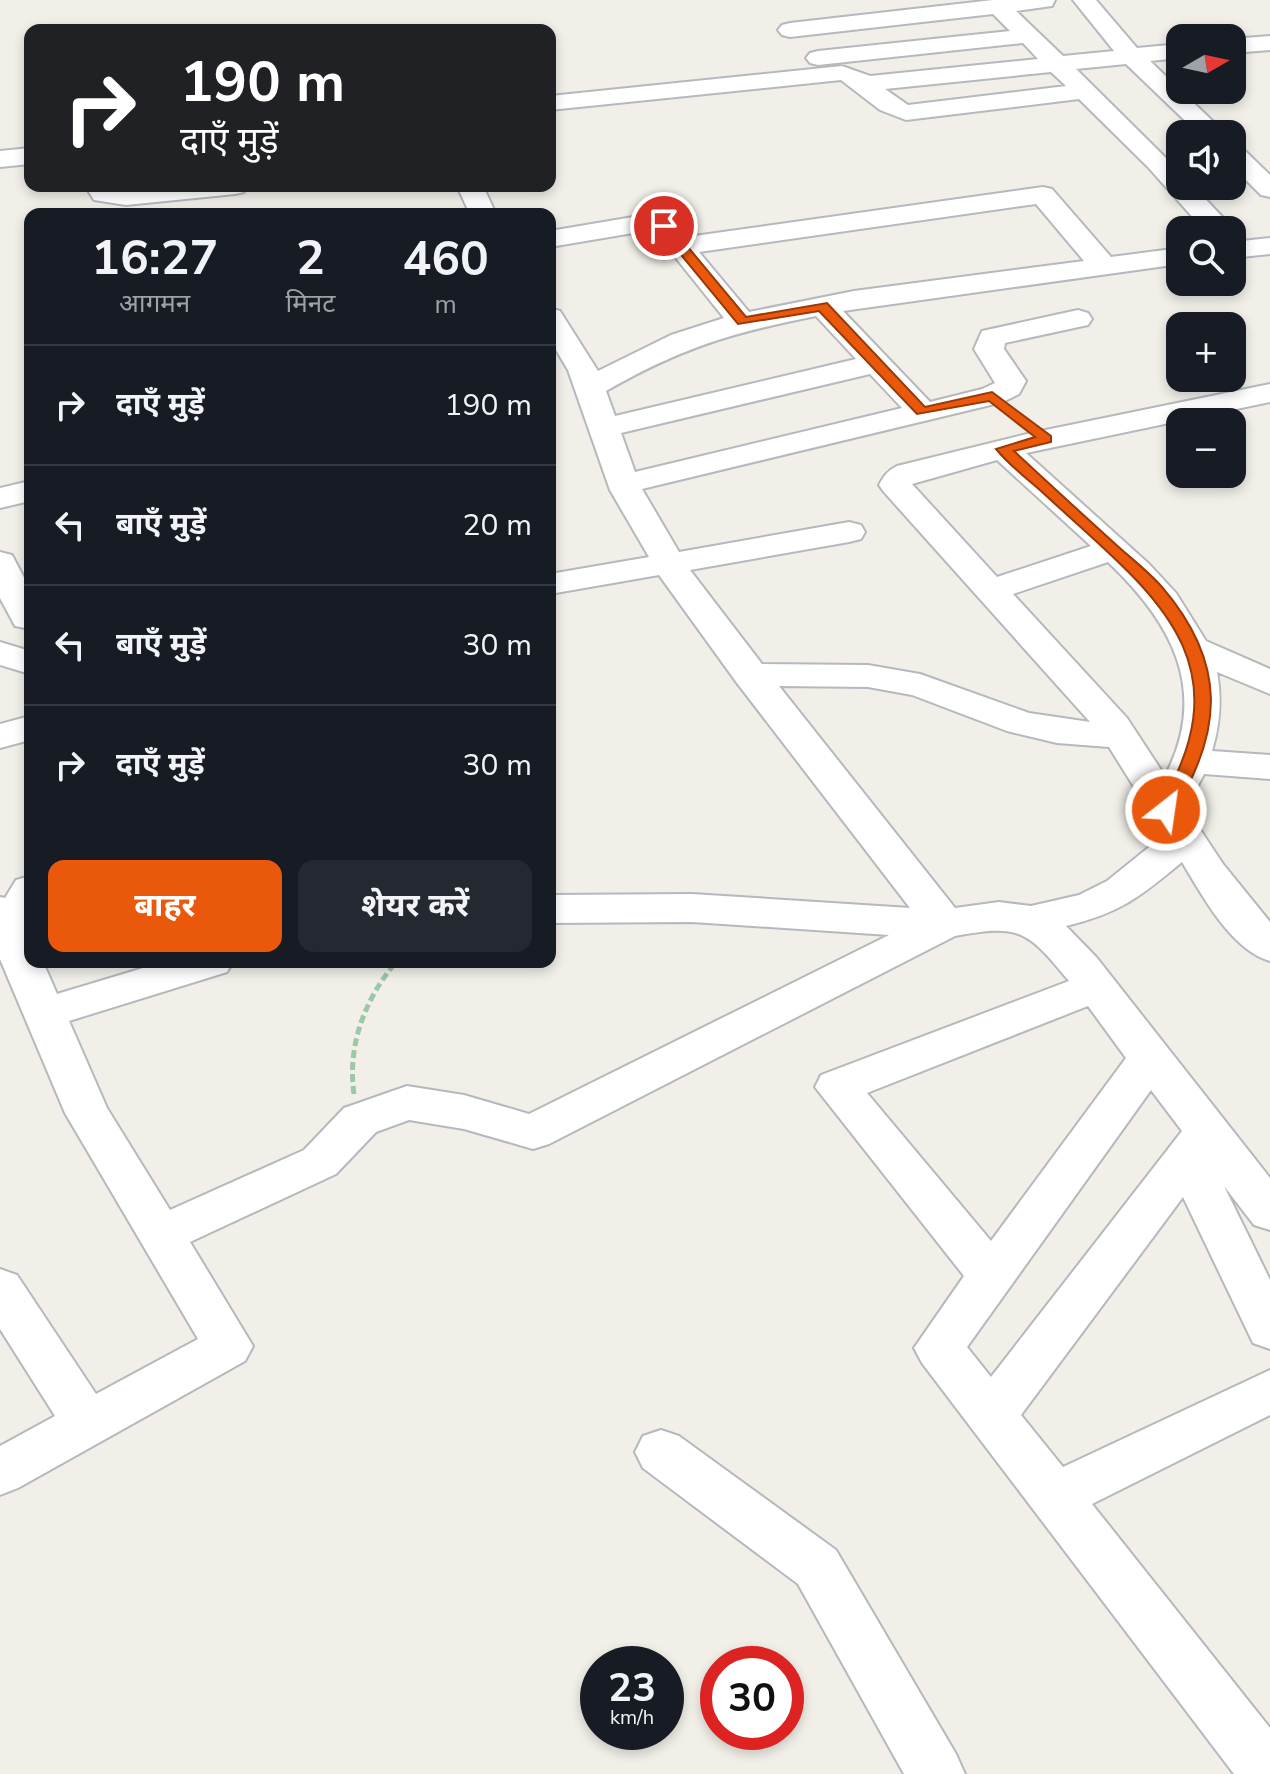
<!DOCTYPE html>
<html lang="hi">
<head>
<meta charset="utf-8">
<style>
	:root { --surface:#171b24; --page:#242831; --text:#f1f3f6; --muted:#9ea1a6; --line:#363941; --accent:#ea580c }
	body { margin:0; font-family:"Nunito Sans","Noto Sans Devanagari",sans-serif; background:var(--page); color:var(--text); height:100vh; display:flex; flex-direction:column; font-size:30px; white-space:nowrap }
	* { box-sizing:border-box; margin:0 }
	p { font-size:26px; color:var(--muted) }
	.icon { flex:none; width:44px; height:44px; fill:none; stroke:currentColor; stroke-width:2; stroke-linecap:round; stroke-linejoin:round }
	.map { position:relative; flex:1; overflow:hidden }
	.details { position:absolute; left:24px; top:208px; width:532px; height:760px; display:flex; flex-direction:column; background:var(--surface); border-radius:16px; box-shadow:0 4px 12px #0003 }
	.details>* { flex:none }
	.banner { position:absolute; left:24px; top:24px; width:532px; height:168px; border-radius:16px; box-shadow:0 4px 12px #0003; background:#202124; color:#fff; overflow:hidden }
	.needle { width:52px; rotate:81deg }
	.controls { position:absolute; left:1166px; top:24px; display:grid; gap:16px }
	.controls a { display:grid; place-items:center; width:80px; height:80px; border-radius:16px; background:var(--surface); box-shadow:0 4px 12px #0003; font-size:40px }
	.speed { position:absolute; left:580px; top:1646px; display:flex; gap:16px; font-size:40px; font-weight:700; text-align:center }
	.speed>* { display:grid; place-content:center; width:104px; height:104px; border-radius:50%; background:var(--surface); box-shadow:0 4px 12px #0003; line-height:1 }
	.speed small { font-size:20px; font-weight:400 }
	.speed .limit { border:12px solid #d22; background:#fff; color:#111 }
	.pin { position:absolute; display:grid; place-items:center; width:68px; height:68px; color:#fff; margin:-34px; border:4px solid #fff; border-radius:50%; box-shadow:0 2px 8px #0007 }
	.me { position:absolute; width:88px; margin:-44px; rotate:30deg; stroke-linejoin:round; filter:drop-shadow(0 0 6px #0008) }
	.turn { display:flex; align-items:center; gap:28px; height:168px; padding:0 24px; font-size:36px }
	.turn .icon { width:104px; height:104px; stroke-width:2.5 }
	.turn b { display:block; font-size:56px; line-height:68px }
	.eta { display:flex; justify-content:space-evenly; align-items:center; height:136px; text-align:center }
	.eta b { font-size:48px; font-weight:700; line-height:56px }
	.primary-button { display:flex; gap:16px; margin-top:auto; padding:16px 24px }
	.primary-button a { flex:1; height:92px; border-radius:16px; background:var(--accent); color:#fff; font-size:32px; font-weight:700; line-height:92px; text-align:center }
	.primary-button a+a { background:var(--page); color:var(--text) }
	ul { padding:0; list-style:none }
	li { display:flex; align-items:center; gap:24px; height:120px; padding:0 24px; border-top:2px solid var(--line) }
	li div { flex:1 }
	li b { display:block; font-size:30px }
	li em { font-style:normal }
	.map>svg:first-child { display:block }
</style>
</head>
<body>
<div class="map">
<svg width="1270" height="1774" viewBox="0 0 1270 1774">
	<rect width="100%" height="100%" fill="#f1efe8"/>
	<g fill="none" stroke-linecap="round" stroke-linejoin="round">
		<!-- minor casing -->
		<g stroke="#b5b8bc" stroke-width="4">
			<path id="minor" d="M993,0H1055L1052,6L1016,11L1063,56L1114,51L1073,0H1096L1137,48L1180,44V58L1150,61L1226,134H1199L1126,64L1076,69L1180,172V186H1193L1229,224L1232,230V231L1204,230L1148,167L1079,99L906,120L880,110L841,80L550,110V96L842,66L870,76L1038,59L1023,43L818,65L810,63L806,58L810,53L818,51L1010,31L993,14L790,37L782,35L778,30L782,25L790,23ZM1051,72L1066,86L908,105L885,89Z
				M1270,36V50L1232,53V39Z
				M1232,144L1241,147L1270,175V197L1261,195L1232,166Z
				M30,148V164L0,167V151Z
				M85,186L126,189L248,186L244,192L235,194L126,205L94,200Z
				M457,186H483L496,214H470Z
				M1043,187L1052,189L1111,257L1180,248V264L843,311L930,402L982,389L995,383L974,349L982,331L1078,310L1088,313L1092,319L1088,325L1005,343L1004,349L1026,381L1019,394L1003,402L642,489L679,552L849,522L861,525L865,532L861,539L849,542L690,570L762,664L868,665L920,674L1029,713L1090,722L884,492L879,485C884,476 887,471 897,466L1031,433L1270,384V402L1026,453L1149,564L1176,593L1206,641L1270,669V694L1217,672C1222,700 1220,724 1212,751L1270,755V779L1204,774L1186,808L1223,864L1270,922V961C1231,950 1202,895 1182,862C1140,897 1120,913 1066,926L1097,958L1270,1178V1230L1254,1225L1224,1186L1270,1280V1349L1253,1343L1183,1197L1021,1415L1063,1467L1270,1370V1415L1092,1504L1270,1728V1774H1234L922,1363L914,1348L964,1276L815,1087L821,1075L1069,981C1027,930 1020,924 955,936L549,1144L533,1149L464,1129L409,1120L376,1132L336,1174L190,1242L253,1346L245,1361L18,1488L0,1495V1446L55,1416L0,1329V1269L17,1275L96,1394L198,1339L65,1113L0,959V897L5,898L16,880L30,876V962H43L57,994L163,962H233L227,972L69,1021L107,1108L170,1210L304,1150L344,1108L407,1086L464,1095L529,1114L889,935L692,922L550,923V895L692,894L910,908L737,683L659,575L550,594V574L649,557L610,490L568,370L550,340V308L560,311L598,371L671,335L724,318L656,233L639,232L550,247V231L639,216L674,220L687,237ZM1036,204L1084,261L854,291L749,312L699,252ZM816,316L856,359L615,416L606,391C681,348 731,333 816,316ZM870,374L902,408L635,472L621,433ZM997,460L1091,546L997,577L912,484ZM1108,562C1171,622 1210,690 1165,776L1127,718L1013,594ZM779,686L868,687L912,695L1007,731L1057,743L1109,747L1164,835L1107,881L1079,895L1031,906L999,902L955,908ZM1088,1006L1126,1058L991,1241L867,1093ZM1151,1090L1182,1131L991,1377L967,1347Z
				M1270,238V254L1232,258V242Z
				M30,481V501L0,508V488Z
				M0,552L12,555L30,589V629L15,626L0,598Z
				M0,642L30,651V674L0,665Z
				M30,716V740L0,748V724Z
				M661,1430L679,1436L836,1550L956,1754L965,1774H904L798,1584L643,1468L635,1452L643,1436Z"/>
		</g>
		<!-- path -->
		<path stroke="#9cc7a9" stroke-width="5" stroke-dasharray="8 4" stroke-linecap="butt" d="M354,1094C347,1045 365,999 396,962"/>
		<!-- minor -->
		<use href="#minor" fill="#fff" fill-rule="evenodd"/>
	</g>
	<!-- route -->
	<path fill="#ea580c" stroke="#983908" stroke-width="2" d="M659,223H668L746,317L827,303L925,407L992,392L1051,436V442L1014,451C1046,481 1079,511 1112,541C1128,556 1147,570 1162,587C1227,663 1224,731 1172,814H1160L1157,810C1253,656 1146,589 1041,491C1026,478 1009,465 996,449L1035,437L989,401L917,414L819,311L738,324L659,228Z"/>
</svg>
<div class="controls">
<a><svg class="needle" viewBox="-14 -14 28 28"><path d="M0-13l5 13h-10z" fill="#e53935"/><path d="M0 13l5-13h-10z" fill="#9ea1a6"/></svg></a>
<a><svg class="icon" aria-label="sound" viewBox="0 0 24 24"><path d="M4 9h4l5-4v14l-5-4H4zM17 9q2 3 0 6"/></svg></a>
<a><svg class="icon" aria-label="search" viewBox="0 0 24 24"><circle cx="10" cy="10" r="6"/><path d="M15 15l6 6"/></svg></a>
<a>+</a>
<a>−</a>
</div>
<div class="speed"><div>23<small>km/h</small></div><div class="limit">30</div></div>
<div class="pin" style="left:664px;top:226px;background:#d93025"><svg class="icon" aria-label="arrive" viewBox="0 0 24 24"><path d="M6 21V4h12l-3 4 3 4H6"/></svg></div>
<svg class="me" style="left:1166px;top:810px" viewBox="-20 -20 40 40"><circle r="17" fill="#ea580c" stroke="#fff" stroke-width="3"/><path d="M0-11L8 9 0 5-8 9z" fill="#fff"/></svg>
<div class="banner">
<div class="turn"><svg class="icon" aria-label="right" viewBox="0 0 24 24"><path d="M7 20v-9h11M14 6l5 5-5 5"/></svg><div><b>190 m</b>दाएँ मुड़ें</div></div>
</div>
<section class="details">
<div class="eta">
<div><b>16:27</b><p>आगमन</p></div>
<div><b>2</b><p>मिनट</p></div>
<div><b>460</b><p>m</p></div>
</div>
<ul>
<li><svg class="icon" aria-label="right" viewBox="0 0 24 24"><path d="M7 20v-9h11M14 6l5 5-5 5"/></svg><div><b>दाएँ मुड़ें</b></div><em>190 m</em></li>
<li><svg class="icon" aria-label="left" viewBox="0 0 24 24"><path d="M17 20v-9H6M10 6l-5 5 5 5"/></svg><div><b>बाएँ मुड़ें</b></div><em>20 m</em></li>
<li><svg class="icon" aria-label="left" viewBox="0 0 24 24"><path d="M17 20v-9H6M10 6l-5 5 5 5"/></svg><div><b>बाएँ मुड़ें</b></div><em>30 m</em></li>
<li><svg class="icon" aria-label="right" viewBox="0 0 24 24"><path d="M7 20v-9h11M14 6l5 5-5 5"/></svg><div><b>दाएँ मुड़ें</b></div><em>30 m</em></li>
</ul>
<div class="primary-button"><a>बाहर</a><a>शेयर करें</a></div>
</section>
</div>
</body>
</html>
